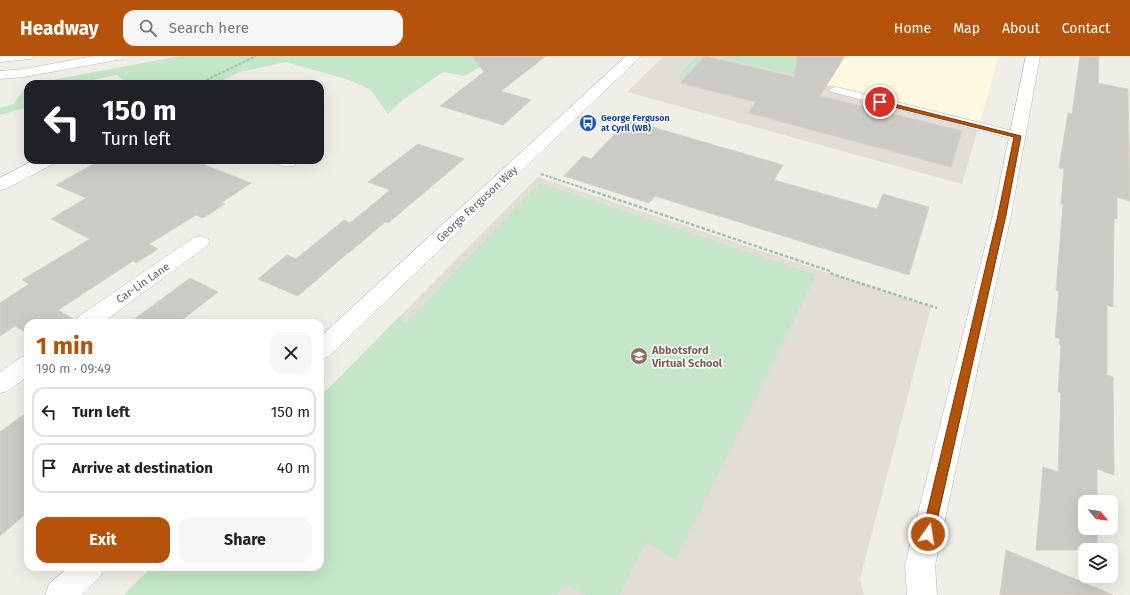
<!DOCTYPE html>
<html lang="en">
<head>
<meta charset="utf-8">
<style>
	:root { --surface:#fff; --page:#f6f6f6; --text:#202124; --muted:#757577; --line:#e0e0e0; --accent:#b45309 }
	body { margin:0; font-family:"Fira Sans",sans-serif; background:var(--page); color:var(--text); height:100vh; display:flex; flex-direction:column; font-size:15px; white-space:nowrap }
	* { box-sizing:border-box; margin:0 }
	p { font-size:13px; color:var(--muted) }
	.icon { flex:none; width:22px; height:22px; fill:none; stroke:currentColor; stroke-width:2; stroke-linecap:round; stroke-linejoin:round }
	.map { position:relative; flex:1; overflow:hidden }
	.details { position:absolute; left:24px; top:263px; width:300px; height:252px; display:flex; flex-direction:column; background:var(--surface); border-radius:12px; box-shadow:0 4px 16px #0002 }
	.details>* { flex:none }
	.hud { position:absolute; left:24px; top:24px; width:300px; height:84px; border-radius:12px; box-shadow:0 4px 16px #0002; background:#202124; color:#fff; overflow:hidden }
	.needle { width:26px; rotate:119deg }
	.fabs { position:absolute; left:1078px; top:439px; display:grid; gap:8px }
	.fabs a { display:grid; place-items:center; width:40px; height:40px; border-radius:8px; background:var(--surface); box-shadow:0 4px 16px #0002; font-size:20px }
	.pin { position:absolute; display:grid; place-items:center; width:34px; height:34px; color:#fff; margin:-17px; border:2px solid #fff; border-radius:50%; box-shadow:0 1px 4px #0007 }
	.me { position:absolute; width:44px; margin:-22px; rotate:13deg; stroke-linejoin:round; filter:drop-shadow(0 0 3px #0008) }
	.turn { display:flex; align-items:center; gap:14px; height:84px; padding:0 12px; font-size:18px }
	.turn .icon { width:52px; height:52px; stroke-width:2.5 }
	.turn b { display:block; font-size:28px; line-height:34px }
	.round { display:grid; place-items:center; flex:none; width:42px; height:42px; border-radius:12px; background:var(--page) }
	.head { display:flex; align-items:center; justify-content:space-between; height:68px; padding:0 12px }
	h1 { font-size:24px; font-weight:700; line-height:30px; color:var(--accent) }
	.action { display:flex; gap:8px; margin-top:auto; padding:8px 12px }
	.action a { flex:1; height:46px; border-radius:12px; background:var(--accent); color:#fff; font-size:16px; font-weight:700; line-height:46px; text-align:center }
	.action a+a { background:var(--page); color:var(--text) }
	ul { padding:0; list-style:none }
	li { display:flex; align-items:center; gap:12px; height:50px; margin:0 8px 6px; padding:0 4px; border:2px solid var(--line); border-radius:12px }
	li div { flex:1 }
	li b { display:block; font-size:15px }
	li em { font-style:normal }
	header { display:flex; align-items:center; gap:24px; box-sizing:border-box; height:56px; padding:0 20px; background:var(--accent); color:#fff }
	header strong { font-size:19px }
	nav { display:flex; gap:22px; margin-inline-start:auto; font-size:14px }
	.search { width:280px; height:36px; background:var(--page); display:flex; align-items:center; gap:10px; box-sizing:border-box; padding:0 14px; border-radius:12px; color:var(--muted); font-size:15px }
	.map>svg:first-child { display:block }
</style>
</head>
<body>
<header>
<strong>Headway</strong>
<div class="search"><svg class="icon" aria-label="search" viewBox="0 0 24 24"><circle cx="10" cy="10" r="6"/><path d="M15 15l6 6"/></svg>Search here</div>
<nav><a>Home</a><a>Map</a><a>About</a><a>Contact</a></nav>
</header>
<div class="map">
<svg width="1130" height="539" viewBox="0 0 1130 539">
	<rect width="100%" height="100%" fill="#f0efe7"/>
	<!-- commercial -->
	<path fill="#fdf8e0" d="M828,0H999L980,66L811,25Z"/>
	<!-- education -->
	<path fill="#e0ded6" d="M664,0H828L811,25L980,66L962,128L627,36Z
		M538,121L931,251L860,523L864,539H124L152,511H320V341Z"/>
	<!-- green -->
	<path fill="#c5e6c8" d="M180,0H475L482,10L464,20L443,16L404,43L388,58L370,33L346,23L286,6L240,16L215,28H128L117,19L72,28H31Z
		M697,0H706L725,5L704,27L678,20Z
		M715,0H807L794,19Z
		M28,29V51L0,59V52L13,48Z
		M540,127L816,219L676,504L646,486L620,539H586L565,527L556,539H124L152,511H320V341L400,260L404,269Z"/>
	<!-- building -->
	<path fill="#cccac4" stroke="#d5d1c6" d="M472,0H546L501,35L531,44L503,69L440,50L484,16Z
		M705,0L794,21L797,0H845L820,40L962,75L951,111L748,57L756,46L680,27Z
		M1080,0H1099L1098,27L1128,33L1130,145L1117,141V163L1114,162L1113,251L1107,249V319L1113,321L1114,419L1097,413V446H1085V472H1097V494H1036L1043,411L1058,416L1061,337L1058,336L1061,289H1059L1060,283L1055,281L1059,235L1056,234L1063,148H1061L1064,113L1059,112L1068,57L1072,58Z
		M628,64L783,109L774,124L877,153L883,138L929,151L909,219L655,140L649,147L564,120L583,100L591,103Z
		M418,88L464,103L388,167L385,166L350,196H349L298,240L258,223L287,199L296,203L344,164L350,167L390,134L368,126Z
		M101,104H192L251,127L221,147L225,148L203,162L196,159L149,188L158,193L136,207L133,205L58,254L75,264L74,267H28V278L15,270L0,280V247L29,228L22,224L90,183L51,163L86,142L56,129Z
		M190,222L218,236L178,267H129Z
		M28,355V456L0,480V376Z
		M1006,494L1113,539H1000Z"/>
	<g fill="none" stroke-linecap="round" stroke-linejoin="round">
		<!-- lane casing -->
		<g stroke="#b7b9bd" stroke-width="1">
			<path id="lane" d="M0,0H35L30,3L0,6Z
				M836,31L1021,77L1023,80L1021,83L1017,84L832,36L830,34L832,32Z"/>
		</g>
		<!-- street casing -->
		<g stroke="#b7b9bd" stroke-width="1">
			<path id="street" d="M34,104H56L53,108L6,133L0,134V122Z
				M273,104H295L297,106L294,110C287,111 278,111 273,104Z
				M200,180L207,182L210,186L207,190L102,267H75L78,261L193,182Z
				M28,299V320L8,335L0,337V316L20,302Z"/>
		</g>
		<!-- secondary casing -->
		<g stroke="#b6b9be" stroke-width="1">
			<path id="secondary" d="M94,0H124L122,3L117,4L24,21L0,23V15L24,13Z
				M626,0H641L328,301L320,304V281Z
				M1026,0H1040L1011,159L935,509L937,539H907L905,509L993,159Z
				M69,511H105L100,521L82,539H45L49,528Z"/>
		</g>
		<!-- path-far1 -->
		<path stroke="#9dc4ab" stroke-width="2" stroke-dasharray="3 1.5" stroke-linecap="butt" d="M202,26L256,0
			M541,118L595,136"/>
		<!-- path -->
		<path stroke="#9dc4ab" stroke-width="2.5" stroke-dasharray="3.5 2" stroke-linecap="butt" d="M592,135L830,215L832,218L937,252"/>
		<!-- lane -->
		<use href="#lane" fill="#fff" fill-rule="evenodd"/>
		<!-- street -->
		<use href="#street" fill="#fff" fill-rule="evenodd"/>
		<!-- secondary -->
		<use href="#secondary" fill="#fff" fill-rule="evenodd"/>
	</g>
	<!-- route -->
	<path fill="#b45309" stroke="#753606" d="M878,44L1021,80L1006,159L934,478L932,482L928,484L924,482L922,478L998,159L1014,81L878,47Z"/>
	<!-- icons -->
	<defs>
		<g id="bus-disc" transform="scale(0.9)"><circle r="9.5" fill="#1a4fb4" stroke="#fff"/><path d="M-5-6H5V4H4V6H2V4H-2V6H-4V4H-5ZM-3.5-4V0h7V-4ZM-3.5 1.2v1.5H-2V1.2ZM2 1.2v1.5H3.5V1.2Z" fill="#fff"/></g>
		<g id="school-disc" transform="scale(0.9)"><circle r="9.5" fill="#8d6e63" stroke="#fff"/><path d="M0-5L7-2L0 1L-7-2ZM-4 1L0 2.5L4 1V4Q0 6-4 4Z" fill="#fff"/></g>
	</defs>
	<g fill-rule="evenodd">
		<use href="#bus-disc" x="588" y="67"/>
		<use href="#school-disc" x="639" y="300"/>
	</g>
	<g text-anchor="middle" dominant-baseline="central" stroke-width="3" stroke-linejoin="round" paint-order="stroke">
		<!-- far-transit labels -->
		<g font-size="9" font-weight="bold" fill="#164399" stroke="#fff" text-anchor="start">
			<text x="601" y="62">George Ferguson<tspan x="601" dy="10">at Cyril (WB)</tspan></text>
		</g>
		<!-- street labels -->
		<g font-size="11" fill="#5f6267" stroke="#fff">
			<text transform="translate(477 148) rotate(-43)">George Ferguson Way</text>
			<text transform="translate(143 227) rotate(-35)">Car-Lin Lane</text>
		</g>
		<!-- education labels -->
		<g font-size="11" font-weight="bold" fill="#785e54" stroke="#fff" text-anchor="start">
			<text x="652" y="294">Abbotsford<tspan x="652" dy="13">Virtual School</tspan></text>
		</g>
	</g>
</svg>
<div class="fabs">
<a><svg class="needle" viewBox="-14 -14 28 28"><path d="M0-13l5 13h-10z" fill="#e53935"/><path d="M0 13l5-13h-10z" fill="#757577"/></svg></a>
<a><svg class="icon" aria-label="layers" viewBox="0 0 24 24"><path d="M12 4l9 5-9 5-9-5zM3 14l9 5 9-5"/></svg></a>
</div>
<div class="pin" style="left:880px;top:46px;background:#d93025"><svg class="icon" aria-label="arrive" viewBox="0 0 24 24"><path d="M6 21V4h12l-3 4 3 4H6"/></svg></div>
<svg class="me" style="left:928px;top:478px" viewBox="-20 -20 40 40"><circle r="17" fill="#b45309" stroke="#fff" stroke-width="3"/><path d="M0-11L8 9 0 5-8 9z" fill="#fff"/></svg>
<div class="hud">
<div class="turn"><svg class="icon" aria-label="left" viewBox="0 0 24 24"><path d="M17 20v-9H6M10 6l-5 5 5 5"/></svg><div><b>150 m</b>Turn left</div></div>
</div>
<section class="details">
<div class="head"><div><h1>1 min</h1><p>190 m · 09:49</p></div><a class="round"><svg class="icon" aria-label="close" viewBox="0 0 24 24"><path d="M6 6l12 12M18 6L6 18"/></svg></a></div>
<ul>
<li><svg class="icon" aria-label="left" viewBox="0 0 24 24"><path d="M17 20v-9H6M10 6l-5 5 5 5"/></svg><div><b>Turn left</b></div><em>150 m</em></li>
<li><svg class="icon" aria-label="arrive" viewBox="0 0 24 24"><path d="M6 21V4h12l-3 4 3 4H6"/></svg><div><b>Arrive at destination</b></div><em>40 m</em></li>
</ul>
<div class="action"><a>Exit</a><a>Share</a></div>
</section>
</div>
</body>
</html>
